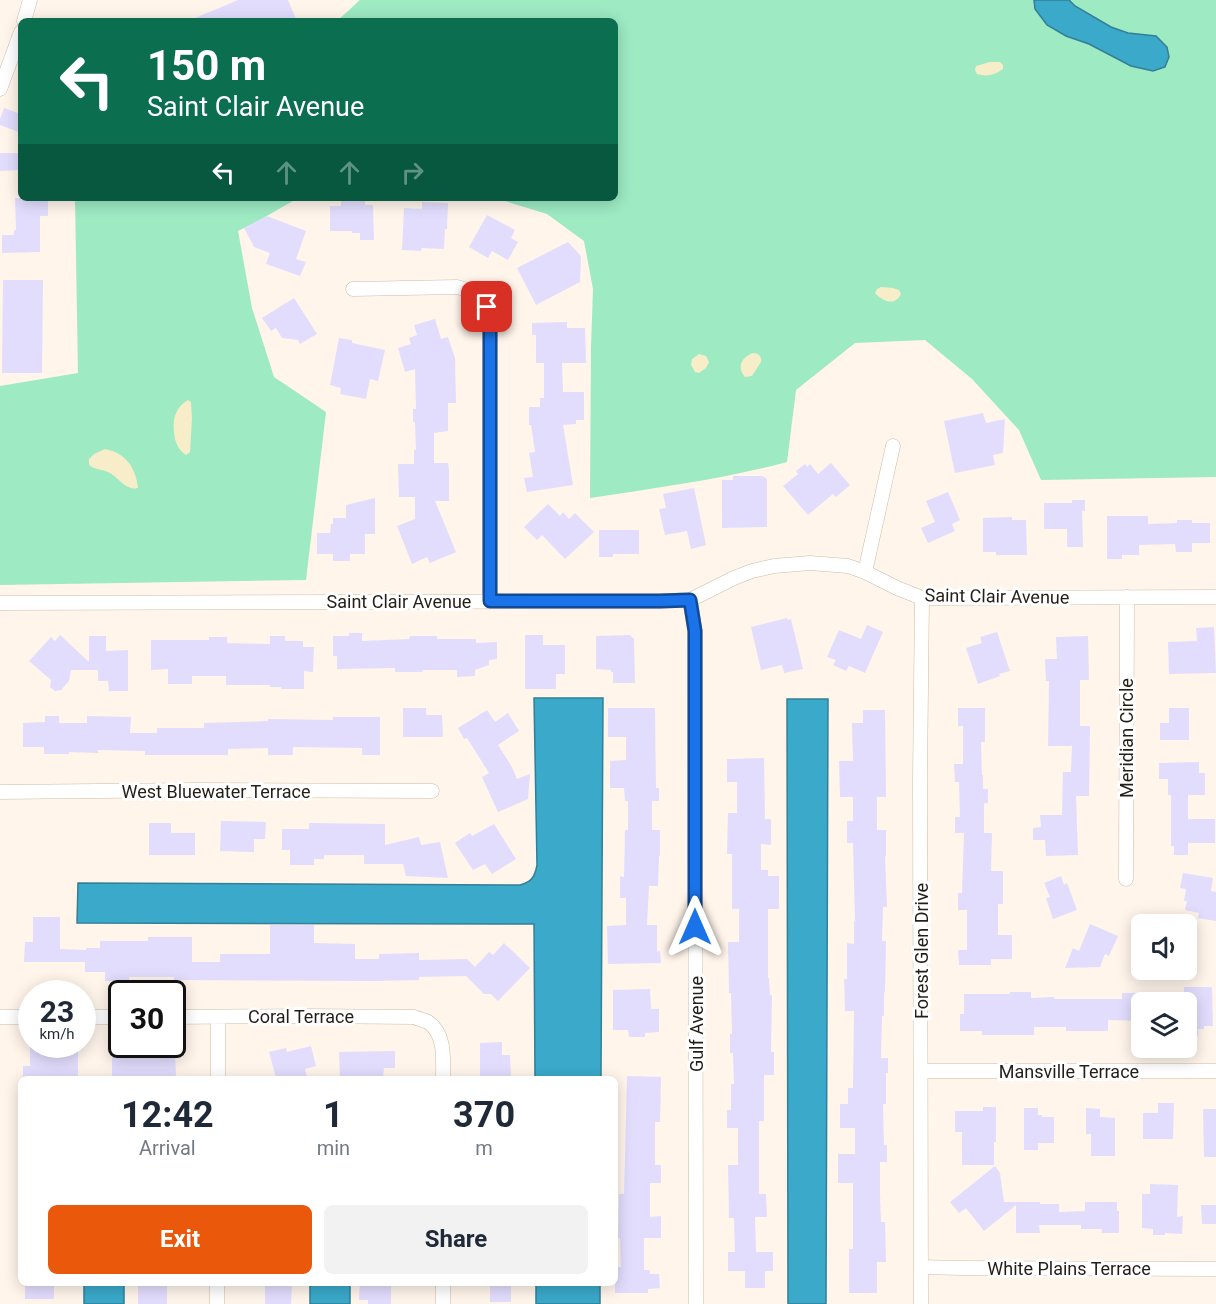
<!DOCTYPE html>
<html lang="en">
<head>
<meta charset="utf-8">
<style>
	:root { --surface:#fff; --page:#f2f2f3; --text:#1f2937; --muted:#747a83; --accent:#ea580c }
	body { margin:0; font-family:Roboto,sans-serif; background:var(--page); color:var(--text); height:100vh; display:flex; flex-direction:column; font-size:22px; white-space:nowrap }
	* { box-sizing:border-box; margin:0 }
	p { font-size:20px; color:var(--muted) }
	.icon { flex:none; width:33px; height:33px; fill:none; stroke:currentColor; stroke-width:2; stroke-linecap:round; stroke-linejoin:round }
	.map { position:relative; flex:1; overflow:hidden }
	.side { position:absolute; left:18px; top:1076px; width:600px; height:210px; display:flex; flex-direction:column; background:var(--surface); border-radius:9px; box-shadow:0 3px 15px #0003 }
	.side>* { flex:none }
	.hud { position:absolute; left:18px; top:18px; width:600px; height:183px; border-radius:9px; box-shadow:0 3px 15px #0003; background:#0b6e4f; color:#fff; overflow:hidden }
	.fabs { position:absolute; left:1131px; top:914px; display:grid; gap:12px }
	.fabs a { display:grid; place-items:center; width:66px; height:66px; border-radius:9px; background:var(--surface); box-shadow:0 3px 15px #0003; font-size:30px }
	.speed { position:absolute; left:18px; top:980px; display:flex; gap:12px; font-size:30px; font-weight:700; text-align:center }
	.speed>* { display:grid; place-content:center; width:78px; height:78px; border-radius:50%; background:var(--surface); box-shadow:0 3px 15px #0003; line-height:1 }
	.speed small { font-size:15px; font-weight:400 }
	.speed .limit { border:3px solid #111; border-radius:9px; background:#fff; color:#111 }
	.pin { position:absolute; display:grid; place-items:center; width:51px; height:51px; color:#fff; margin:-26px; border-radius:12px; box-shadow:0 3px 9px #0006 }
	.me { position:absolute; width:66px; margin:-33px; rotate:0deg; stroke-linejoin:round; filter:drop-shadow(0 0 4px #0008) }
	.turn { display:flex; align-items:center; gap:21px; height:126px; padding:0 30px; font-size:27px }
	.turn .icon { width:78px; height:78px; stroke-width:2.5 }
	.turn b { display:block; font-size:42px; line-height:51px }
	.lanes { display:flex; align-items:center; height:57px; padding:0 30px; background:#0003; justify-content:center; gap:30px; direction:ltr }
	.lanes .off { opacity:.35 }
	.eta { display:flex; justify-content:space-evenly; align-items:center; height:102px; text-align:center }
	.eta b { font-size:36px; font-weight:700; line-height:42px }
	.primary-button { display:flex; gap:12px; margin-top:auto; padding:12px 30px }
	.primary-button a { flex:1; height:69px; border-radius:9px; background:var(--accent); color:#fff; font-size:24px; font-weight:700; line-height:69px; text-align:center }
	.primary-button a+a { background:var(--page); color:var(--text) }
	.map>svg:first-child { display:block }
</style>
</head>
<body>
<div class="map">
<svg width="1216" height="1304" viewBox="0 0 1216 1304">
	<rect width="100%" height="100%" fill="#fff5eb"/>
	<!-- green -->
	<path fill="#9deac3" d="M360,0H1216V477L1041,480L1019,430L972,379L925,340L855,343L796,390L787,462C723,479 656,488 590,498L591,347L593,289L584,241L547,214L495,198H615V21H337Z
		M75,198H298L258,221L238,231L252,308L274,377L326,412L306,580L0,585V386L78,373Z"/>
	<!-- sand -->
	<path fill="#f7edc8" d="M990,62H1000L1003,65V69C995,75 987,77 977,74L975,70L976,66Z
		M881,287L893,288L899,290L901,294C895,307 882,301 875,293L877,289Z
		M753,353C759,353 762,357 761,362L752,376L745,377C736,367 742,357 753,353Z
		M699,354L706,356L709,362L706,368L699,373L695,372L691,365L692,359Z
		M188,400L191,402L192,419L190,452L186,455C180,451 177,446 175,439C172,423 173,409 188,400Z
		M105,449C126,453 136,468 138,488C125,491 119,477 108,472C101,469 95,470 89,465V459L94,454Z"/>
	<!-- water -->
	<path fill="#3aa9ca" stroke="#337f95" stroke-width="1.5" d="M1034,0H1069L1075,6L1111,27L1128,33L1156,36L1167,47L1169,57L1165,67L1153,71L1131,66L1089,44L1066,36L1047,25L1035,9Z
		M534,698H603L601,1078H535L534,924L77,923L78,883L520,885C532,882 535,876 537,865Z
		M787,699H828L826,1304H788Z
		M84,1283H124V1304H84Z
		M310,1283H350V1304H310Z
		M536,1283H600V1304H536Z"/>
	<!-- building -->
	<path fill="#e2ddfd" d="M238,0H288L297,21H188Z
		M4,108L21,114V133L0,125V119Z
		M0,153H21V170L0,171Z
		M15,198H48V216H40V252L2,253V235H14V230H16Z
		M365,199V205H373L374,240H360V233H352V231H330V206H341V200Z
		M422,202L448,203L447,229H445L444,249L422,248L421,251L402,250L404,208L422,209Z
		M487,215L515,230L511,238L518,242L508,260L492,251L488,258L469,247Z
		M267,216L306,231L296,259L306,262L300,276L266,264L270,253L254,247L244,228Z
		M568,242L581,256L580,282L536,305L517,268Z
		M3,280H43L42,373H2Z
		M294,298L317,334L300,344L298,340L282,338L276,328L271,331L262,318Z
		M435,319L441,339L448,337L455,358L456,403H448V431L434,433V463H448L449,470V501H435L456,552L430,563L427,557L412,564L397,526L415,519V497H399L398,464H414V450H416L415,422H413V409H416L415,369L405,372L398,348L411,344L409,338L417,335L414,325Z
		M567,322V328H585L586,363H562L563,392H584V420H576V424L563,425L573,485L527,492L524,478L533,477L529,453L535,452L531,425H529V407H540V398H544V363H536V335H532V323Z
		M339,338L352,340V343L385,350L378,381L370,379L366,399L340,394L341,388L330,385Z
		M983,413L986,423L1005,419L1003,453L993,455L995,465L955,473L944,421Z
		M831,463L850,485L836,497L833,494L808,515L783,486L798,474L796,471L805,464L807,467L810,464L818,474Z
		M733,476H762L767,479V527L722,528V480H733Z
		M694,488L706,545L691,549L687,531L665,535L659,509L666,508L663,494Z
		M948,492L960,520L952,524L955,531L928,543L921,528L935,522L926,501Z
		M375,498V534H365V554H350V561H333V554H317V533H330L331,524H333V518H346V505Z
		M1072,500H1085V511H1082L1083,547H1067V529H1044V503H1072Z
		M548,504L560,516L563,512L569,519L575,513L594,532L565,559L542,535L537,540L524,527Z
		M1107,516H1148V524L1177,523V520H1192V523H1210V543H1192V552H1176L1175,544L1139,545V555H1122V559H1107Z
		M1012,517V520H1026L1027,555H996V552H983V518Z
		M599,530H639V554H613V557H599Z
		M787,618L788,620L791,619L803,669L784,673L782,665L761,670L751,627Z
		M867,625L883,632L865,673L849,666L846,671L833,665L836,660L827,657L839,630L861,639Z
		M1214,627L1216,673L1169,674L1168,642L1197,641L1196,628Z
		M997,632L1010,671L999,674L1000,676L978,684L966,648L982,643L980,637Z
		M349,633H362V641L409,639L410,636H437V639H476V643L497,642V659L489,660V665L475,670V676L457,677V670H422L423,672H395V668L337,669V656H333V636H349Z
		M60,635L89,662V636H106V651L128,650V691H109L108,681H98V670H71L69,681L61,690L55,691L50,687L51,680L29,661L51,637L55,641Z
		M525,635H543V645H565V674H556V689H525Z
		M630,635L634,639L635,683H613V672H611V670L596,669V636Z
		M270,636H285V641H303V647H314L313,672L304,671V689H281V687H270V685H226V676H192V684H168V669L151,670V640H209V637H227V643L270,644Z
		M1088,636L1089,680H1080V726H1090L1089,796H1076L1078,855L1046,856L1045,840H1033V828L1041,827L1040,815H1062L1063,772H1071L1072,746H1048L1049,681H1046L1045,659H1057L1056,637Z
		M403,708H426V715H442L443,737H403Z
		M608,708H655L656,788H659V801H652V830H660V856H659L658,886H649L647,925H657V952L660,951L661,963L608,964L607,926L626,925V898H620V876L624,877L625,830H628V801H625L624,788H610V761L626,760V737H608Z
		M958,708H985V742H981L982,775H983V789H988V803H984V833H992L991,871H1003V904H998V935H1012V959H991V965H959L958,950H967V910H958V893H962L964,833H955V817H960L959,782H955L954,764H963V726H958Z
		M1169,708H1189V740H1160V723H1169Z
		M487,710L495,722L508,713L519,731L498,745L512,767L517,779L530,774L528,799L498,812L482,777L489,773L467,738L464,739L458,728Z
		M863,710H885L886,797H877V830H886V856H885L887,907H883L882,941H886L885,992L884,993V1016H882L881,1058H888V1073H886V1104H883L884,1145H887V1162H880V1195L881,1222H885L886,1262H877V1293H849V1249H853V1183H838V1154H855V1128H840V1104H848V1088H853L854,1011H845L844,979H847V943L854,944V921H855L853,843H847V821H853V797H840L839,761H853L852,723H863Z
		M45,716H59V723H87V716L131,717L130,733H157V728H204V723L268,721V719L333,720V717H380V755H362V748L293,747V755H268V748L228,749V755H145V751L98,750V753L69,752V754H44V747H23V723L45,722Z
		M764,758L765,819H771V845L761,844V870H768V876H779V909H768V978H769L770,995H772L771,1052H774V1075H764V1121H759V1194H766L767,1217H755L756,1252H773V1271H765V1288H745V1271H728V1252H735L734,1218H729L728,1165H738V1128H727V1110H731V1084H734L733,1053H730V1034H732L731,993H729L728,942H739V909H732V854H727L728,813H737V782H727V759Z
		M1199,762V773H1205V795H1188V819H1215V843H1188V855H1174V846H1171V795H1168V779H1159V763Z
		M221,821L266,822L265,839H254V852L220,851Z
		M149,823H171V833H195V855H149Z
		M309,823L385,824V845L419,837L421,845L440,842L448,878L406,876L403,864H364V855H324V859H314V865H290V850H282V829H309Z
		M494,824L516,859L492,874L485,864L473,870L455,843L470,833L472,836Z
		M1183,873L1213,878L1211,891L1216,892V921L1198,918L1199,913L1185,910L1187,901H1184L1186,889L1180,888Z
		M1061,876L1064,885L1067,883L1077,910L1053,919L1046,898L1050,897L1044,883Z
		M33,917H60V949L86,950V948H100V941H148V937H192V962H220V954H270V925H314V943L355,944V959H379V954L419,953V960L467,959L475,967L489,952L493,955L504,943L530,968L498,1001L491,994H484L466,976L419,977V980L376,981L174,980V977H129V982L105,981V972H85V962H24L25,942H33Z
		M1090,924L1118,936L1109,956L1105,954L1100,967L1065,968L1073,948L1079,951Z
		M1184,987H1212L1213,1026H1204V1029H1198V1036H1186V1002H1184Z
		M650,989L651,1009H659V1032L645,1033V1037H629L628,1030H613V990Z
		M1010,992H1031V998L1054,997V999H1122V993H1142V1021L1108,1020V1031H1066V1027H1034V1035H982V1031H960V1014H964V994H1010Z
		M502,1042V1055H510L511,1078H480V1043Z
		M30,1046H78V1078H23V1066H30Z
		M311,1046L316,1066L305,1069L307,1077L299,1078H276L269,1052L286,1048L287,1052Z
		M112,1049H131V1055H156V1049H175L176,1078H112Z
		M395,1051V1068H384L383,1078H340L339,1052Z
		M627,1076L661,1077L660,1122H655V1165H661V1183H650V1217L661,1216V1238H644V1270H650V1274H659L660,1288L648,1289V1293H615V1267H621L620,1238H618L619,1194H624Z
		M1158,1103H1174L1173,1139H1143V1113H1158Z
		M983,1107H996V1142H994V1165H962V1132H955V1111H983Z
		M1024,1108H1038V1115H1042V1117H1054V1143H1038V1150H1024Z
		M1086,1108L1100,1109V1117L1115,1118V1156H1091V1134H1086Z
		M1203,1109H1216V1157H1204Z
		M995,1166L1000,1173L1004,1202H1040V1204H1059V1212L1085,1211V1202H1117V1211H1119V1233H1102V1229H1081V1225H1039L1040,1233H1016V1205L984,1231L966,1208L959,1213L950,1202Z
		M1150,1184L1178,1185L1177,1217L1183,1216L1182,1234L1165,1233V1235H1153V1229L1142,1228V1194H1150Z
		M1201,1205H1216V1224H1202Z
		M25,1282H54V1299H25Z
		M265,1282H292L291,1304H265Z
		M360,1282H391V1304H368V1300H359Z
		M490,1282H511V1302H490Z
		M138,1286H167V1304H138Z"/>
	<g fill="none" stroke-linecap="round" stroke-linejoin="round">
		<!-- street casing -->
		<g stroke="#cbbcab" stroke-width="15">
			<path id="street" d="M24,21L30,0
				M0,89L21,32
				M353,289L457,287C478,292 485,300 490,321V601
				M865,572L893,446
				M690,600L695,631L696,1304
				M0,603L660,601L690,600L734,578L752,571L774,566L810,563L848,566L865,572L897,588L922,598L1216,597
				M0,792L195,790L432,791
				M1126,879L1127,597
				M0,1017H32
				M82,1017H122
				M172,1017L304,1016L414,1017C418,1019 424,1020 428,1022C446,1034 443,1060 443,1078
				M921,1071H1216
				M218,1078V1017
				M921,1267L961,1268L1216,1269
				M443,1282V1304
				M217,1304V1282
				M921,1304L920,779L922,598"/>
		</g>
		<!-- street -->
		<use href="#street" stroke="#fff" stroke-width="14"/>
	</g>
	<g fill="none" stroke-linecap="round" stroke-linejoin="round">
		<!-- route casing -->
		<g stroke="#114b97" stroke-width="15">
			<path id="route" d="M487,307L490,321V601H660L690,600L695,631V927"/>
		</g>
		<!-- route -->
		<use href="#route" stroke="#1a73e8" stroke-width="10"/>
	</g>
	<g text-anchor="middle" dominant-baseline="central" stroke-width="6" stroke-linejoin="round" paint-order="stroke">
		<!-- street labels -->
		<g font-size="18" fill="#241e18" stroke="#fff">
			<text transform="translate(997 596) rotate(1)">Saint Clair Avenue</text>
			<text x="399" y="601">Saint Clair Avenue</text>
			<text transform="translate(1126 738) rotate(-90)">Meridian Circle</text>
			<text x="216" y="791">West Bluewater Terrace</text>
			<text transform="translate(921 951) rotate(-90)">Forest Glen Drive</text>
			<text x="301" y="1016">Coral Terrace</text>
			<text transform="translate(696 1024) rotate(-90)">Gulf Avenue</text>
			<text x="1069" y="1071">Mansville Terrace</text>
			<text x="1069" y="1268">White Plains Terrace</text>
		</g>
	</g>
</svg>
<div class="fabs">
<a><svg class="icon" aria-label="sound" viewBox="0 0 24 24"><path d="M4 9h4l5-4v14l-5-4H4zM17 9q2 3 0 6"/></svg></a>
<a><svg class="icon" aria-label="layers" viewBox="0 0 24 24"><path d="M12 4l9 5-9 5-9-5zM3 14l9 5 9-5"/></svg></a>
</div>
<div class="speed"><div>23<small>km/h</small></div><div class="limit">30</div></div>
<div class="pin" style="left:487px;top:307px;background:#d93025"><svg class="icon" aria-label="arrive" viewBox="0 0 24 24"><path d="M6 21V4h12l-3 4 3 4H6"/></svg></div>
<svg class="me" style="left:695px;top:927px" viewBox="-20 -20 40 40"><path d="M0-17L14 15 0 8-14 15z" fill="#1a73e8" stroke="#fff" stroke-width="4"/></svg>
<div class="hud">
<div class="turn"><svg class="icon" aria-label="left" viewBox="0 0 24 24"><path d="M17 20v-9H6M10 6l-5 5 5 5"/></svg><div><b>150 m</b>Saint Clair Avenue</div></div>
<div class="lanes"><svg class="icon" aria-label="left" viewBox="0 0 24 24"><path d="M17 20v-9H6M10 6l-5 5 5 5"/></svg><svg class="icon off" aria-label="ahead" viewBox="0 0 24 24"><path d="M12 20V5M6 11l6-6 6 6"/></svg><svg class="icon off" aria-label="ahead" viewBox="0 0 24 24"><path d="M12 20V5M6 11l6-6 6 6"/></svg><svg class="icon off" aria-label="right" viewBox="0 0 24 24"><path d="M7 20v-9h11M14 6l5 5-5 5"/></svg></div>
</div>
<section class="side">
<div class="eta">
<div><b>12:42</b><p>Arrival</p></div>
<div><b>1</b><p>min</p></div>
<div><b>370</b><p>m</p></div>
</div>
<div class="primary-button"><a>Exit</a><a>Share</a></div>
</section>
</div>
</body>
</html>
